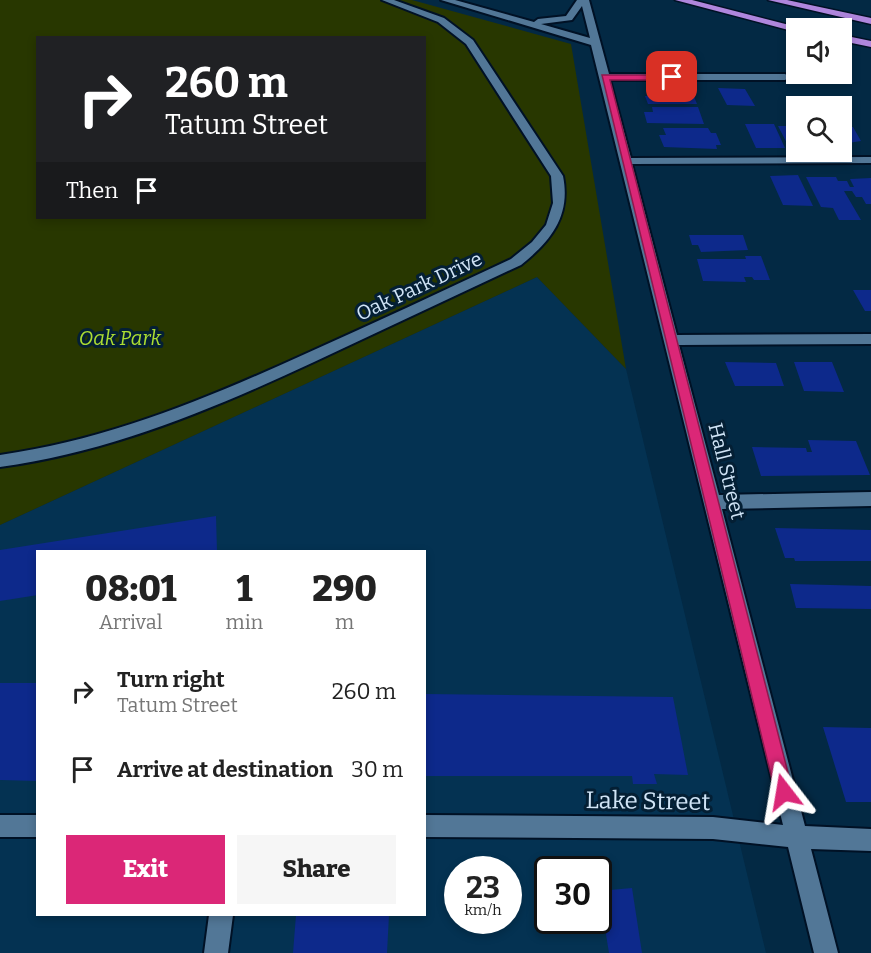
<!DOCTYPE html>
<html lang="en">
<head>
<meta charset="utf-8">
<style>
	:root { --surface:#fff; --page:#f6f6f6; --text:#222; --muted:#767676; --accent:#db2777 }
	body { margin:0; font-family:Bitter,serif; background:var(--page); color:var(--text); height:100vh; display:flex; flex-direction:column; font-size:22px; white-space:nowrap }
	* { box-sizing:border-box; margin:0 }
	p { font-size:20px; color:var(--muted) }
	.icon { flex:none; width:33px; height:33px; fill:none; stroke:currentColor; stroke-width:2; stroke-linecap:round; stroke-linejoin:round }
	.map { position:relative; flex:1; overflow:hidden }
	.drawer { position:absolute; left:36px; top:550px; width:390px; height:366px; display:flex; flex-direction:column; background:var(--surface); border-radius:0px; box-shadow:0 3px 9px #0003 }
	.drawer>* { flex:none }
	.top-card { position:absolute; left:36px; top:36px; width:390px; height:183px; border-radius:0px; box-shadow:0 3px 9px #0003; background:#202124; color:#fff; overflow:hidden }
	.buttons { position:absolute; left:786px; top:18px; display:grid; gap:12px }
	.buttons a { display:grid; place-items:center; width:66px; height:66px; border-radius:0px; background:var(--surface); box-shadow:0 3px 9px #0003; font-size:30px }
	.speed { position:absolute; left:444px; top:856px; display:flex; gap:12px; font-size:30px; font-weight:700; text-align:center }
	.speed>* { display:grid; place-content:center; width:78px; height:78px; border-radius:50%; background:var(--surface); box-shadow:0 3px 9px #0003; line-height:1 }
	.speed small { font-size:15px; font-weight:400 }
	.speed .limit { border:3px solid #111; border-radius:9px; background:#fff; color:#111 }
	.pin { position:absolute; display:grid; place-items:center; width:51px; height:51px; color:#fff; margin:-26px; border-radius:12px; box-shadow:0 3px 9px #0006 }
	.me { position:absolute; width:66px; margin:-33px; rotate:346deg; stroke-linejoin:round; filter:drop-shadow(0 0 4px #0008) }
	.turn { display:flex; align-items:center; gap:21px; height:126px; padding:0 30px; font-size:27px }
	.turn .icon { width:78px; height:78px; stroke-width:2.5 }
	.turn b { display:block; font-size:42px; line-height:51px }
	.then { display:flex; align-items:center; height:57px; padding:0 30px; background:#0003; gap:12px; font-size:22px }
	.eta { display:flex; justify-content:space-evenly; align-items:center; height:102px; text-align:center }
	.eta b { font-size:36px; font-weight:800; line-height:42px }
	.action { display:flex; gap:12px; margin-top:auto; padding:12px 30px }
	.action a { flex:1; height:69px; border-radius:0px; background:var(--accent); color:#fff; font-size:24px; font-weight:800; line-height:69px; text-align:center }
	.action a+a { background:var(--page); color:var(--text) }
	ul { padding:0; list-style:none }
	li { display:flex; align-items:center; gap:18px; height:78px; padding:0 30px }
	li div { flex:1 }
	li b { display:block; font-size:22px }
	li em { font-style:normal }
	.map>svg:first-child { display:block }
</style>
</head>
<body>
<div class="map">
<svg width="871" height="953" viewBox="0 0 871 953">
	<rect width="100%" height="100%" fill="#032944"/>
	<!-- built -->
	<path fill="#043252" fill-rule="evenodd" d="M537,277L626,369L766,953H0V525ZM38,552H424V915H38ZM458,870H508V921H458ZM548,870H598V921H548Z"/>
	<!-- green -->
	<path fill="#283700" fill-rule="evenodd" d="M0,0H412L571,44L626,369L537,277L0,525ZM38,38H424V218H38Z"/>
	<!-- building -->
	<path fill="#0d298b" d="M649,88H687L690,94H693L697,104H648L645,96H651Z
		M718,88L745,89L755,106L727,105Z
		M652,107H698L704,124L647,123L644,112H653Z
		M745,124H774L785,148H756Z
		M778,126H792L796,133V151H791Z
		M842,127H853L861,141L842,144Z
		M663,128H708L711,133H716L721,145H716L717,149L664,147L659,135H666Z
		M798,175L813,206L783,205L770,176Z
		M806,177H836L838,181H847L850,187H854L850,179L871,178V204H866L862,197H856L852,191H844L861,220H839L833,208L821,207Z
		M689,235H743L748,250L701,252L698,245H692Z
		M745,256H761L770,280H754L752,277H744L746,282L703,281L697,259H746Z
		M853,290H871V311H865Z
		M725,362L776,363L784,386H735Z
		M794,362H832L844,392L804,391Z
		M808,440L856,441L870,475L761,476L752,447L806,448L807,452H812Z
		M216,516L217,552H38V595L0,601V550Z
		M775,528L871,530V561H795L794,558H785Z
		M790,584L871,586V609L796,608Z
		M0,683H38V781L0,780Z
		M424,694L673,697L688,775L654,774L657,784H633L632,776H424Z
		M823,727L871,728V802H846Z
		M632,888L642,953H609L599,891Z
		M296,915H389L387,953H293Z"/>
	<g fill="none" stroke-linecap="round" stroke-linejoin="round">
		<!-- minor casing -->
		<g stroke="#001125" stroke-width="4">
			<path id="minor" d="M382,0H394L444,18L473,40L563,176C571,216 551,241 521,265C452,297 383,330 314,362C213,409 111,452 0,467V455C108,440 206,399 305,354C374,323 443,291 511,259L532,242L546,225L553,203L551,176L466,44L438,22Z
				M441,0H455L534,22L538,19L566,16L577,0H589L609,74H785L790,77L785,80H610L631,158L871,157V163L632,164L677,335L871,334V344L679,345L719,495L871,492V506L722,509L805,826L871,829V851L811,849L838,953H814L788,847L713,839L424,837V815L713,817L783,825L591,45ZM582,6L590,38L541,24L572,20Z
				M0,815H38V837H0Z
				M209,915H233L228,953H204Z"/>
		</g>
		<!-- motorway casing -->
		<g stroke="#001125" stroke-width="3">
			<path id="motorway" d="M675,0H692L801,28H796V32Z
				M768,0H787L871,18V24Z
				M842,35L871,41V47L842,41Z"/>
		</g>
		<!-- minor -->
		<use href="#minor" fill="#527797" fill-rule="evenodd"/>
		<!-- motorway -->
		<use href="#motorway" fill="#af86dd" fill-rule="evenodd"/>
	</g>
	<!-- route -->
	<path fill="#db2777" stroke="#8e194d" stroke-width="1.5" d="M602,75H672L677,77L672,80H610L793,792L790,799L784,801L778,799L775,792Z"/>
	<g text-anchor="middle" dominant-baseline="central" stroke-width="6" stroke-linejoin="round" paint-order="stroke">
		<!-- street labels -->
		<g font-size="20" fill="#d0e4f6" stroke="#041f34">
			<text transform="translate(419 286) rotate(-25)">Oak Park Drive</text>
			<text transform="translate(727 471) rotate(76)">Hall Street</text>
		</g>
		<!-- park labels -->
		<g font-size="20" font-style="italic" fill="#acdd32" stroke="#041f34">
			<text x="120" y="338">Oak Park</text>
		</g>
		<!-- near-street labels -->
		<g font-size="24" fill="#d0e4f6" stroke="#041f34">
			<text transform="translate(648 801) rotate(1)">Lake Street</text>
		</g>
	</g>
</svg>
<div class="buttons">
<a><svg class="icon" aria-label="sound" viewBox="0 0 24 24"><path d="M4 9h4l5-4v14l-5-4H4zM17 9q2 3 0 6"/></svg></a>
<a><svg class="icon" aria-label="search" viewBox="0 0 24 24"><circle cx="10" cy="10" r="6"/><path d="M15 15l6 6"/></svg></a>
</div>
<div class="speed"><div>23<small>km/h</small></div><div class="limit">30</div></div>
<div class="pin" style="left:672px;top:77px;background:#d93025"><svg class="icon" aria-label="arrive" viewBox="0 0 24 24"><path d="M6 21V4h12l-3 4 3 4H6"/></svg></div>
<svg class="me" style="left:784px;top:792px" viewBox="-20 -20 40 40"><path d="M0-17L14 15 0 8-14 15z" fill="#db2777" stroke="#fff" stroke-width="4"/></svg>
<div class="top-card">
<div class="turn"><svg class="icon" aria-label="right" viewBox="0 0 24 24"><path d="M7 20v-9h11M14 6l5 5-5 5"/></svg><div><b>260 m</b>Tatum Street</div></div>
<div class="then">Then<svg class="icon" aria-label="arrive" viewBox="0 0 24 24"><path d="M6 21V4h12l-3 4 3 4H6"/></svg></div>
</div>
<section class="drawer">
<div class="eta">
<div><b>08:01</b><p>Arrival</p></div>
<div><b>1</b><p>min</p></div>
<div><b>290</b><p>m</p></div>
</div>
<ul>
<li><svg class="icon" aria-label="right" viewBox="0 0 24 24"><path d="M7 20v-9h11M14 6l5 5-5 5"/></svg><div><b>Turn right</b><p>Tatum Street</p></div><em>260 m</em></li>
<li><svg class="icon" aria-label="arrive" viewBox="0 0 24 24"><path d="M6 21V4h12l-3 4 3 4H6"/></svg><div><b>Arrive at destination</b></div><em>30 m</em></li>
</ul>
<div class="action"><a>Exit</a><a>Share</a></div>
</section>
</div>
</body>
</html>
